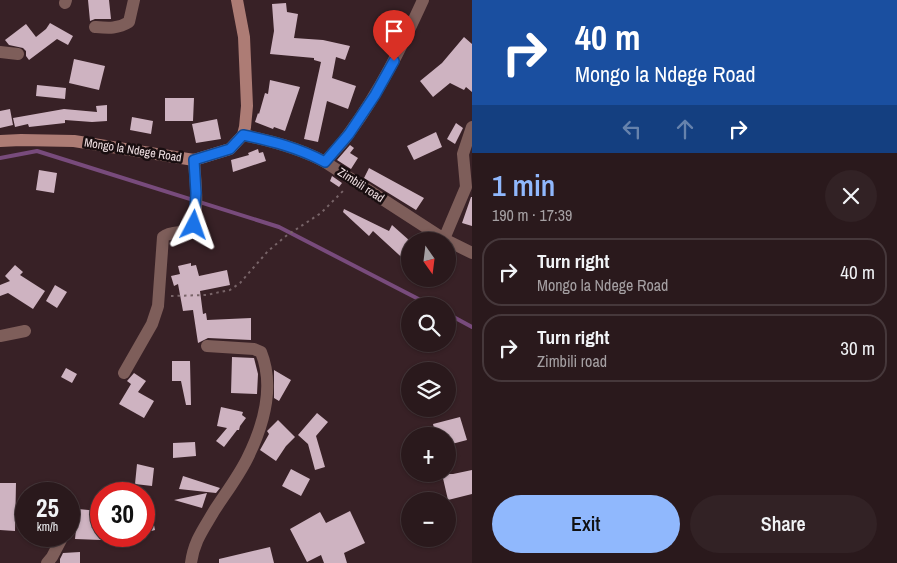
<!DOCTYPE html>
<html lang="en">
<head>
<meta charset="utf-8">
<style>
	:root { --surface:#2a191c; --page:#322225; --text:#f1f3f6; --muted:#a5a0a3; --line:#46383b; --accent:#90b8fd }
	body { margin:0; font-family:"Archivo Narrow",sans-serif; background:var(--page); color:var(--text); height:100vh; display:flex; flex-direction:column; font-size:19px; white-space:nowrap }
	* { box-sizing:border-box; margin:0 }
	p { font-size:16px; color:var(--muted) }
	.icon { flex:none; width:28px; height:28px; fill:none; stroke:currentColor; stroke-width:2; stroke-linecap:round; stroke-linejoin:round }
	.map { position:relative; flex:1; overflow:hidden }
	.sheet { display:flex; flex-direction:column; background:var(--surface); width:425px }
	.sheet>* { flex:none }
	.hud { background:#1a4fa0; color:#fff; overflow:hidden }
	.needle { width:32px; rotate:166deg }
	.buttons { position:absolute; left:401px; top:232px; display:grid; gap:10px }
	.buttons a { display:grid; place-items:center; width:55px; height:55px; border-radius:50%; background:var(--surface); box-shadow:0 1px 4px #0004,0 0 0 1px var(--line); font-size:25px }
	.speed { position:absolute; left:15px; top:482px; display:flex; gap:10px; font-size:25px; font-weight:700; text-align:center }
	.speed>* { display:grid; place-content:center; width:65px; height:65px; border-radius:50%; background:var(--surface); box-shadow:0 1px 4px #0004,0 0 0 1px var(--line); line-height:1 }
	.speed small { font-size:12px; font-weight:400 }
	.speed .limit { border:8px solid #d22; background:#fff; color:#111 }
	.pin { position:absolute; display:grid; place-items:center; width:42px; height:42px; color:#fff; margin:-51px -21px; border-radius:50% 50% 50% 0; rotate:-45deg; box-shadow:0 0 5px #0007 }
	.pin .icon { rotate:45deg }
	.me { position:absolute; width:55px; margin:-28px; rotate:4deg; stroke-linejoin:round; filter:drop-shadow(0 0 4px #0008) }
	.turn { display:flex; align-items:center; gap:18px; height:105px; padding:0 20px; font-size:22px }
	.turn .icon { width:65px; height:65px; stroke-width:2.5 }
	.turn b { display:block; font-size:35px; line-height:42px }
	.lanes { display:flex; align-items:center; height:48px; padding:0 20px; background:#0003; justify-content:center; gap:25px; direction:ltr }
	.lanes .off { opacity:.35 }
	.round { display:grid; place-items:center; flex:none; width:52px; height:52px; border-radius:26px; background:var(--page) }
	.head { display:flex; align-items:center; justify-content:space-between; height:85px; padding:0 20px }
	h1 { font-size:30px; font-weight:600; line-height:38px; color:var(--accent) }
	.primary-button { display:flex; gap:10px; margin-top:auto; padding:10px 20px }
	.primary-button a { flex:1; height:58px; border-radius:30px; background:var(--accent); color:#111; font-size:20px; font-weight:600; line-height:58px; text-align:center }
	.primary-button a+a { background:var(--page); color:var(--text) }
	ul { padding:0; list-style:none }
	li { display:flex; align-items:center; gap:15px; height:68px; margin:0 10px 8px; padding:0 10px; border:2px solid var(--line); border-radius:20px }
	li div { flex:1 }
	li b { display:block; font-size:19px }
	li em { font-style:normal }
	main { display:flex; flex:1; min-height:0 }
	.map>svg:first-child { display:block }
</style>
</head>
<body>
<main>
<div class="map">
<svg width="472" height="563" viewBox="0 0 472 563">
	<rect width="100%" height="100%" fill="#382126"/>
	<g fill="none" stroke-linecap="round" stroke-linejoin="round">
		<!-- stream -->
		<path stroke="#784b7c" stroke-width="4" d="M0,158L37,151L279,227L432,306
			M448,314L472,327"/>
	</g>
	<!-- building -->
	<path fill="#ceb3c1" d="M88,0H109L111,19H95L90,21Z
		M286,3L287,12L298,14L294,38L323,40L350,46L345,60L336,57L332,78L356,86L348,109L327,101L318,142L304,139L321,62L314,60V58L270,54L274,31L272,4Z
		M50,23L73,36L68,45L57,39L29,60L26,56V51L23,48L9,45L5,40L26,24L36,37L46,29Z
		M464,37L472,44V92L466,87L464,90L450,83L433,97L420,81L442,63Z
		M74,59L105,66L99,90L69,83Z
		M270,80L300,87L285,131L274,127L273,129L255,122L258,113L259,114L265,93L268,94Z
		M37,85L66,88L65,99L36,96Z
		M165,98H194L193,121H165Z
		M107,105V121L92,122L65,120V123L29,127L28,124L15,127L13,118L64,109L97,112L96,106Z
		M10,109L13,125L0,128V111Z
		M132,117L153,121L151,134L130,130Z
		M217,119L221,139L196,143L192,124Z
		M456,123L463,128L455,144L447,139Z
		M436,132L442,147L414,160L407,146Z
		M350,145L354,148L350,153L358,158L351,169L337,160Z
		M258,149L259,153L263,152L266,161L233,172L231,160L249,155L248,153Z
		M369,168L424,198L416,210L364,178Z
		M39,170L57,173L54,193L36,190Z
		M332,176L342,183L339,187L330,181Z
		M471,197H472V226L462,223Z
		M344,209L389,231L392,225L410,241V265L373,231L369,236L343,212Z
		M191,263V266L196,265L199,276L227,270L230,285L200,291L203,314L206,313L207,320L251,318V340L208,338L198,343L193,310L183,311L178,284L174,286L171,276L180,274L178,266Z
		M15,265L23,272L20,275L45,291L33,309L8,293L0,296V285L10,281L5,276Z
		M55,285L67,292L57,308L46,301Z
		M232,357L254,358L258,374L257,394L231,393Z
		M172,361H190L191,405H186L181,381H172Z
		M66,368L77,374L72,383L61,377Z
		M274,370L291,380L279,401L274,398Z
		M134,373L146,381L138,392L154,401L144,418L119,404L131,384L127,381Z
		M221,407L243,412L242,415L246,418L240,426L239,430H237L224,447L216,441L227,428L217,426Z
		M317,413L328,422L316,436L325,467L315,470L308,444L298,435Z
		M460,417L467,440L448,445V436H436L433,424Z
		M278,420L295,437L286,446L276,461L260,450L269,434L267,431Z
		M195,442L196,456L173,458V443Z
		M137,464L154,468L152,486L135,484Z
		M291,469L310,479L301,496L282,486Z
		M472,470V494L448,500L442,474H453Z
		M183,476L220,488L216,493L179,489Z
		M0,483H16L15,531L0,530Z
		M207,493L202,508L174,500Z
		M144,495H148L155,530L144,533Z
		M78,509L99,511L98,528H101V540L75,539Z
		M350,511L365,543L344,553L347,563H324L321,555L307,562L290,529L320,512L326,523Z
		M270,547L274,563H219V559Z
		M80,552V563H60V559L63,553Z"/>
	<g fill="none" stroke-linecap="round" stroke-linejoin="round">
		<!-- path -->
		<path stroke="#786468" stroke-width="2" stroke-dasharray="2.5 4" stroke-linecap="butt" d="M171,296L206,295L230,290L240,283L268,251L286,236L321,213L344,190"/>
		<!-- street -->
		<path stroke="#7e5e5a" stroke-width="12" d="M65,3L66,0
			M95,27C108,28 118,29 129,22L134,0
			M0,52L18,54
			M243,135C272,141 299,148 325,162L444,239L472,253
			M325,162C333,152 343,143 350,132C380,91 402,46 423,0
			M444,239L466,187L463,154L472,127
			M0,336L25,331
			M124,373L152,324L158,306L163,237C170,231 183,233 191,230C200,212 195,180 194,160
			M69,512L71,503
			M47,563L52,557L63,536
			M191,563C194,541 203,530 214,511C225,494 238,477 247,459C263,427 275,387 261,352L254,349L207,346"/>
		<!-- secondary -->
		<path stroke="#ad7c75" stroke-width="12" d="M0,141L21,140L74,141L194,160L230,149L243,135L245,127L247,106L244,37L237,0"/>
	</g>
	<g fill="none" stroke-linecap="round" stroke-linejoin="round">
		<!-- route casing -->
		<g stroke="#114b97" stroke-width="12">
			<path id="route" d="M194,225L196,193L194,160L230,149L243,135C272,141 299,148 325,162L349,134L375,95L394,61"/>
		</g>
		<!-- route -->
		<use href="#route" stroke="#1a73e8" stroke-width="9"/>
	</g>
	<g text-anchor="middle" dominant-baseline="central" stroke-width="5" stroke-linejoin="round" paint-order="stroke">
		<!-- street labels -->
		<g font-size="12" fill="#eedee1" stroke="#190e10">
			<text transform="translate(133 150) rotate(9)">Mongo la Ndege Road</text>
			<text transform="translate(361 185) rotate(33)">Zimbili road</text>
		</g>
	</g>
</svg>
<div class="buttons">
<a><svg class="needle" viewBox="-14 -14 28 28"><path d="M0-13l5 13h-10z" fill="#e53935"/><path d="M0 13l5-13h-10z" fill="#a5a0a3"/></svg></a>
<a><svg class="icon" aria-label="search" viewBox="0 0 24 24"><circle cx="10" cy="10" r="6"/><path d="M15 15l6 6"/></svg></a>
<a><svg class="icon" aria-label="layers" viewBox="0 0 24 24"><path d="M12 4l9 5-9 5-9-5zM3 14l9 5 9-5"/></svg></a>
<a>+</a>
<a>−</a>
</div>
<div class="speed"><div>25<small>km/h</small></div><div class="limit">30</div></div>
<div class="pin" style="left:394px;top:61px;background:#d93025"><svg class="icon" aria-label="arrive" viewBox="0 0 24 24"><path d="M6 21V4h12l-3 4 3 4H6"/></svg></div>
<svg class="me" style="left:194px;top:225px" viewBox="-20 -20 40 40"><path d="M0-17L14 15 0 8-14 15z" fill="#1a73e8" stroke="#fff" stroke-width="4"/></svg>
</div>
<section class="sheet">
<div class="hud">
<div class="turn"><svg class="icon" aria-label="right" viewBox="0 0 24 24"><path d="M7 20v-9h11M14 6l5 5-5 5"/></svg><div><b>40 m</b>Mongo la Ndege Road</div></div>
<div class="lanes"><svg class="icon off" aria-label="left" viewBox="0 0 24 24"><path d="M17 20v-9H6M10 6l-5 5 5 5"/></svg><svg class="icon off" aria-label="ahead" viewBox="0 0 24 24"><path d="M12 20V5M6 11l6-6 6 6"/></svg><svg class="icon" aria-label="right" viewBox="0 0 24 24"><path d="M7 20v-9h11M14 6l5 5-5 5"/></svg></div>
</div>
<div class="head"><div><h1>1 min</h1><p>190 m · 17:39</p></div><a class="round"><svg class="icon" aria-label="close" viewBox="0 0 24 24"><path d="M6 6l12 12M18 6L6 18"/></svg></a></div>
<ul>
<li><svg class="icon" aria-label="right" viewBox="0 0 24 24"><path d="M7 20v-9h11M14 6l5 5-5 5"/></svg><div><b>Turn right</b><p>Mongo la Ndege Road</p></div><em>40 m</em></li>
<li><svg class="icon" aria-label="right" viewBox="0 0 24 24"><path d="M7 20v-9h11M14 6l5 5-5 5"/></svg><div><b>Turn right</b><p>Zimbili road</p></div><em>30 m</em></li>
</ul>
<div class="primary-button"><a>Exit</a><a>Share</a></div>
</section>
</main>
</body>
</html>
